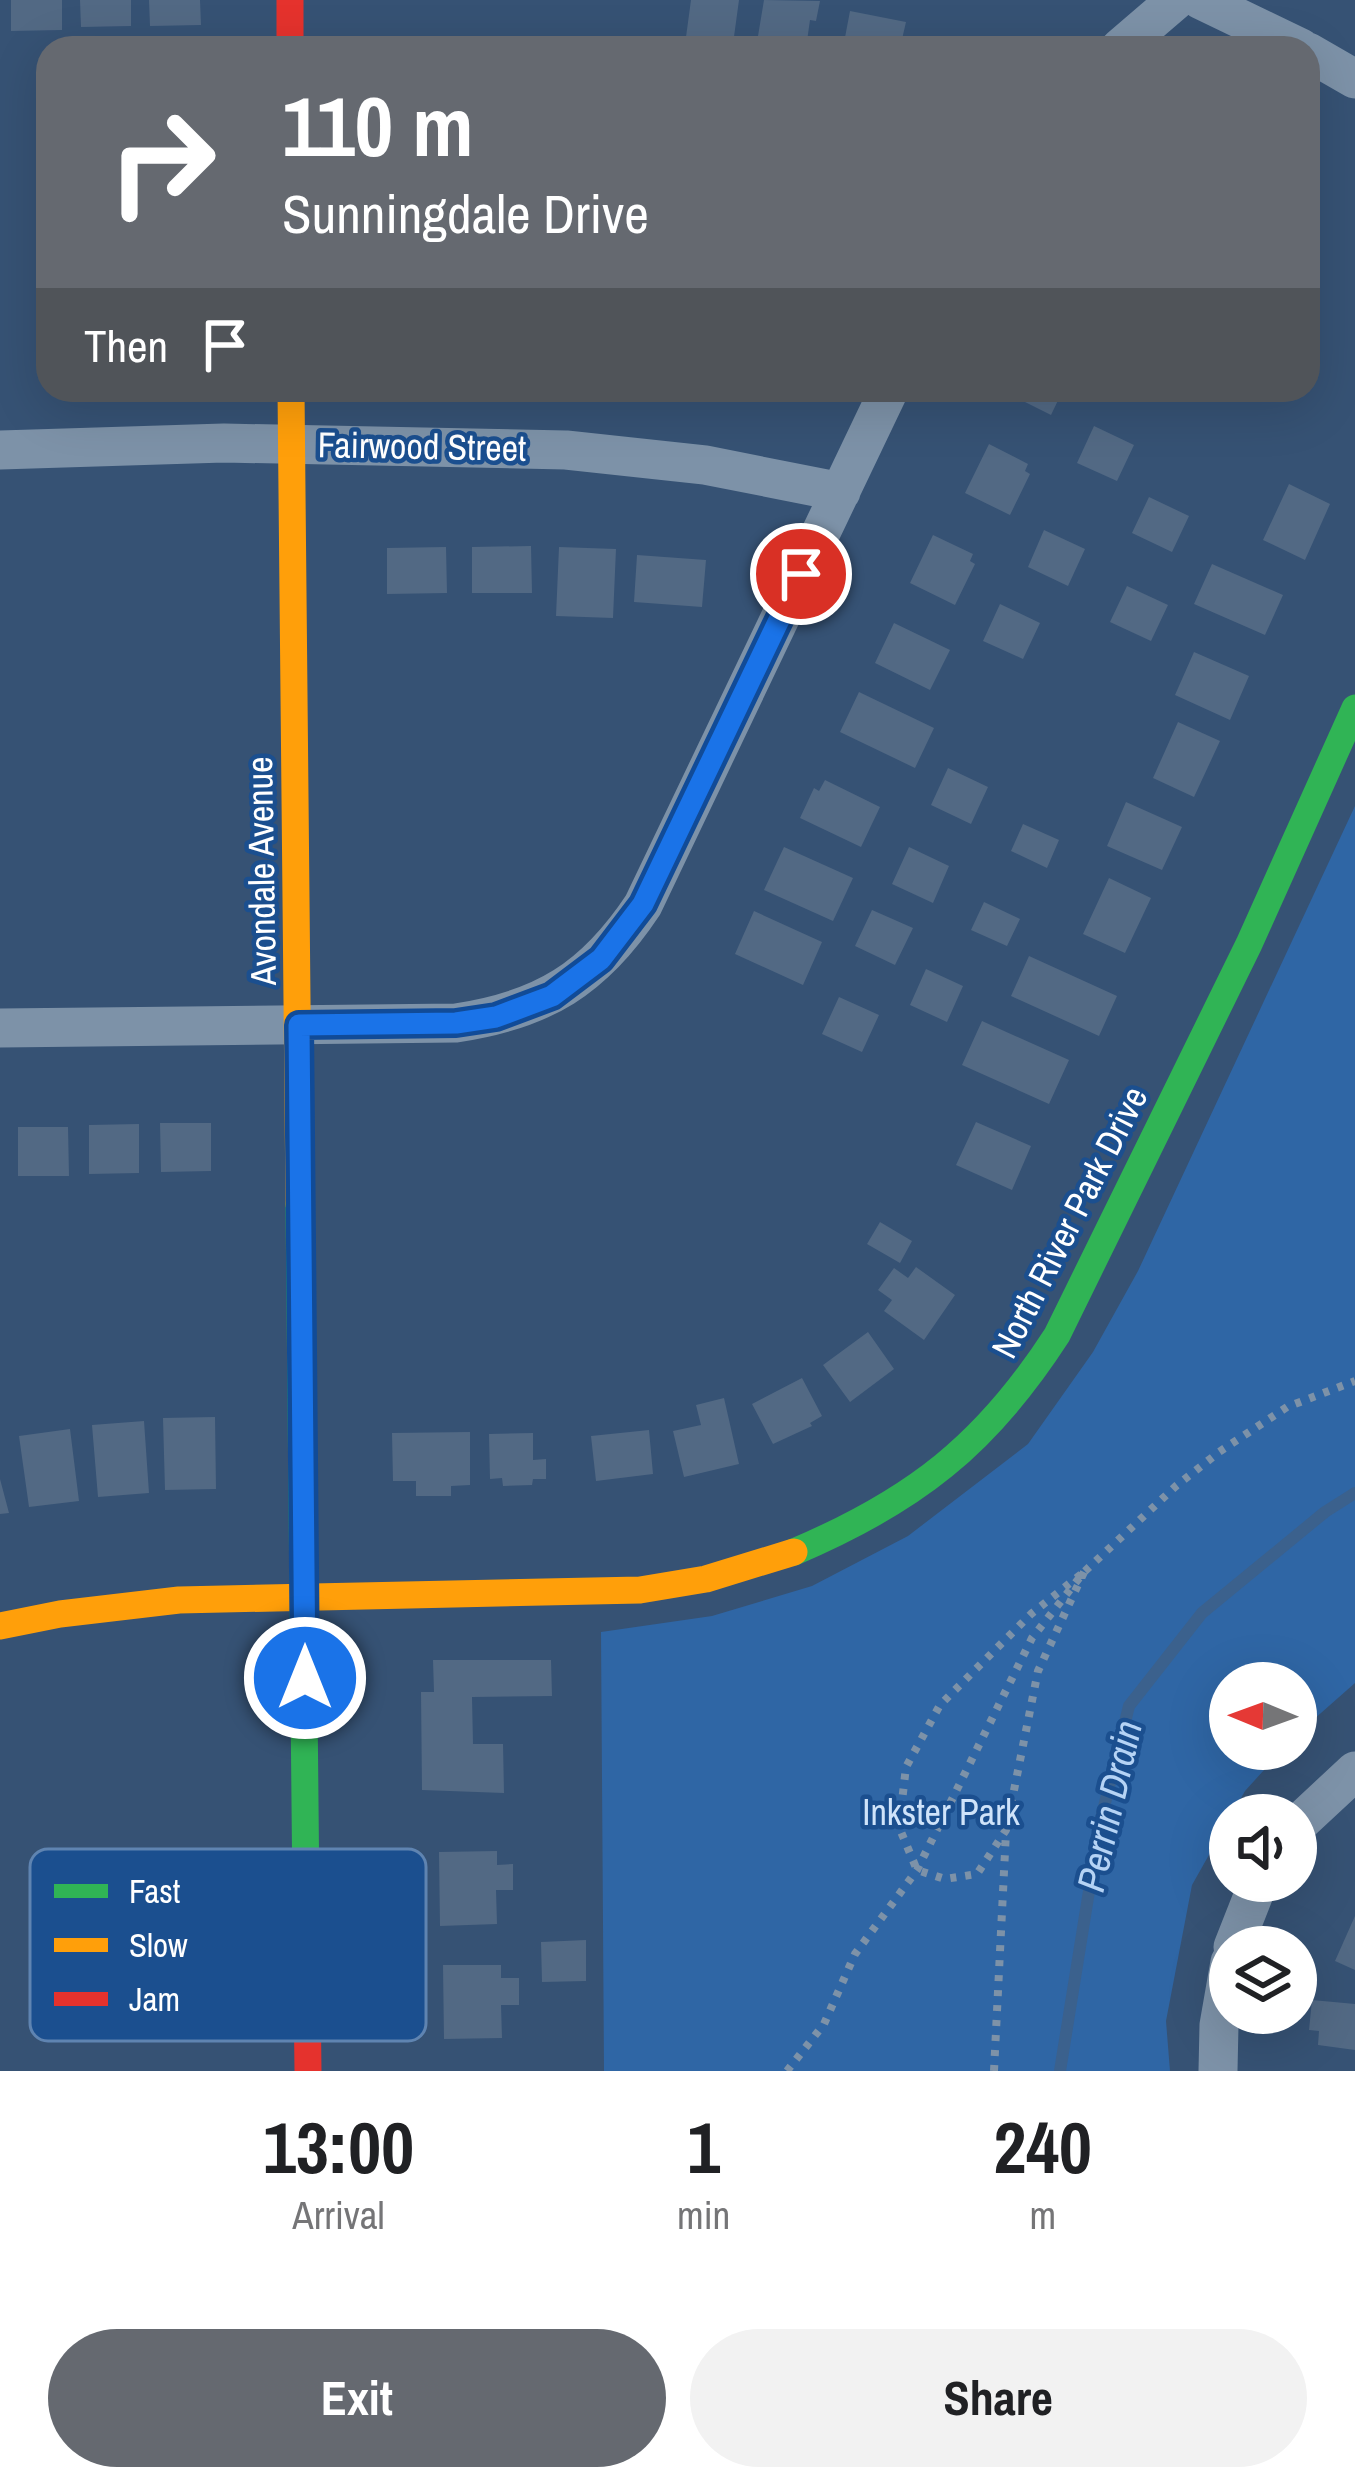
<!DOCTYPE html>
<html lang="en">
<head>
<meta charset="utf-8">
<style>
	:root { --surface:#fff; --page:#f2f2f2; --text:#202124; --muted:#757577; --accent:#656970 }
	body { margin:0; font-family:"Archivo Narrow",sans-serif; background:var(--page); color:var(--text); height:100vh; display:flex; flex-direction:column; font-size:45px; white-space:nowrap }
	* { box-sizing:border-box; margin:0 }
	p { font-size:39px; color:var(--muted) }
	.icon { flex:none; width:66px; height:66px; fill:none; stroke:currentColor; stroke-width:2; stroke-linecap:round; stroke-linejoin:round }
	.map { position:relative; height:2071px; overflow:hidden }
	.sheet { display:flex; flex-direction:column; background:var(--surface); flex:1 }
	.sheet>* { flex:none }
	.hud { position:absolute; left:36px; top:36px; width:1284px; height:366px; border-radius:36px; box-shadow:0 12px 48px #0002; background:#656970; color:#fff; overflow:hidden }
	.needle { width:78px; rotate:271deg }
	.buttons { position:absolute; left:1209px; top:1662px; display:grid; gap:24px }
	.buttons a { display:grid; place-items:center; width:108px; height:108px; border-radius:50%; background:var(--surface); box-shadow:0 12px 48px #0002; font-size:60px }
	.pin { position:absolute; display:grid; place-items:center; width:102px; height:102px; color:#fff; margin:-51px; border:6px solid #fff; border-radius:50%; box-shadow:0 3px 12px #0007 }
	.me { position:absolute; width:132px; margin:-66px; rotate:0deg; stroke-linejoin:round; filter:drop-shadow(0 0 9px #0008) }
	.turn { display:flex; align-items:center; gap:42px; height:252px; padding:0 48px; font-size:54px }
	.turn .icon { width:156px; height:156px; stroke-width:2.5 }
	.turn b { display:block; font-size:84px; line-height:102px }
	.then { display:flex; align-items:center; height:114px; padding:0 48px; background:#0003; gap:24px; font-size:45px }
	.eta { display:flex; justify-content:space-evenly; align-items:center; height:204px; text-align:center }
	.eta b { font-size:72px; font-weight:700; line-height:84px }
	.cta { display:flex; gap:24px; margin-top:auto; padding:24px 48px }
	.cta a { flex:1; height:138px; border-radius:72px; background:var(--accent); color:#fff; font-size:48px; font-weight:700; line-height:138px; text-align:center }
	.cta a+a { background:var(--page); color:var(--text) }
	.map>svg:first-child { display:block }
</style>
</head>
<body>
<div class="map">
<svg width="1355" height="2071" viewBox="0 0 1355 2071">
	<rect width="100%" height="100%" fill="#365274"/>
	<!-- green -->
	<path fill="#2f66a5" d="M1355,806V1683L1296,1735V1683H1230V1749H1283L1245,1791L1192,1885L1166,2021L1170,2071H604L601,1632L712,1616L812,1586L908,1536L1028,1444L1093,1352L1138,1271Z"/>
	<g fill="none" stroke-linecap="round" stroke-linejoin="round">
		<!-- stream -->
		<path stroke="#3b618d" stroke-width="12" d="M1060,2071L1100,1823L1129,1706L1202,1613L1325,1512L1355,1493"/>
	</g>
	<!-- building -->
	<path fill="#526984" d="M11,0H62V30L11,31Z
		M80,0H131V26L81,27Z
		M149,0H200L201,25L150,26Z
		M691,0H739L733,44L686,37Z
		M764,0L820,1L816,21L810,20L806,48H756Z
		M850,11L906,22L900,48H843Z
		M1001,390H1063L1051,415Z
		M1094,426L1134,445L1117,481L1077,463Z
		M989,444L1028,464L1025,471L1030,474L1010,515L965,493Z
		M1289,484L1330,504L1305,560L1263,540Z
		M1149,497L1189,516L1172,552L1132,533Z
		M1044,530L1085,549L1068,586L1028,567Z
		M933,535L973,554L970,561L975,564L955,605L910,583Z
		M531,546L532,593H472V547Z
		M446,547L447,593L387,594V548Z
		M559,547L616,549L613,618L556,616Z
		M637,555L706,560L702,607L634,602Z
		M1212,564L1283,595L1265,635L1194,604Z
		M1127,586L1168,605L1151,641L1110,622Z
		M1000,604L1040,623L1023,659L983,641Z
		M894,623L950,650L930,690L875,663Z
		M1194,652L1249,676L1230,720L1175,695Z
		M859,692L934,728L915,768L840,732Z
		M1178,722L1220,741L1194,797L1153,778Z
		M948,768L988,787L971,824L931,805Z
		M825,780L880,807L861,847L800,818L814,788L819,791Z
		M1126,802L1182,827L1162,870L1107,846Z
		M1023,824L1059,840L1047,868L1011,851Z
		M784,847L853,878L833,921L764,890Z
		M909,847L949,866L933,903L892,884Z
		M1109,878L1151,898L1125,953L1083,934Z
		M984,902L1020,919L1007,946L971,930Z
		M872,910L913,928L895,965L855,946Z
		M754,911L822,942L803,985L735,954Z
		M1029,956L1117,996L1099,1036L1011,996Z
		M926,969L963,986L947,1022L910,1005Z
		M839,997L879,1015L862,1052L822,1034Z
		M982,1021L1069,1060L1049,1104L962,1065Z
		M976,1122L1031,1146L1012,1190L956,1165Z
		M160,1123H211V1171L161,1172Z
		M139,1124V1173L89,1174V1125Z
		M18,1127H68L69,1176H18Z
		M880,1222L912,1241L900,1263L867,1244Z
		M916,1267L955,1295L924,1340L884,1311L892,1300L878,1290L894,1268L908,1278Z
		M868,1332L894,1369L850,1402L823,1365Z
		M802,1378L822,1416L810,1423L812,1426L773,1444L752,1404Z
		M724,1398L739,1464L684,1477L673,1431L701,1425L696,1405Z
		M215,1417L216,1489L165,1490L163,1418Z
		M144,1421L149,1493L98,1497L92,1425Z
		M70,1429L79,1501L29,1507L19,1436Z
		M649,1430L653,1474L596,1481L591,1436Z
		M470,1432V1485L451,1486V1496H416V1481H393L392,1433Z
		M533,1433V1460L546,1459V1479H533L532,1485L503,1486L502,1478L490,1479L489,1434Z
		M0,1479L9,1513L0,1514Z
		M433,1660H551L552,1696L472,1697L473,1744H503L504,1793L422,1790L421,1692H434Z
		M497,1851V1865L513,1864V1890H496L497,1924L440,1926L439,1852Z
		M1355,1916V1970L1335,1961Z
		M586,1940V1981L542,1982L541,1942Z
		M443,1965H501V1978H519V2005H501L502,2038L444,2039Z
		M1312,2000L1355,2004V2050L1318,2045L1319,2031L1309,2030Z"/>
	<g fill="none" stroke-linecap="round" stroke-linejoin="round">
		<!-- path -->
		<path stroke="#7d92a8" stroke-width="8" stroke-dasharray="6 9" stroke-linecap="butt" d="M1084,1572L1038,1671L1006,1830L977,1874L945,1879L917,1870L899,1827L906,1767L940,1705L1031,1614Z
			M787,2071L824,2024L855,1954L917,1870L1032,1638L1084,1572L1176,1486L1219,1452L1287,1407L1355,1381
			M994,2071L1006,1832"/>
		<!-- street -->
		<path stroke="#7d92a8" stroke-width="39" d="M1201,0L1301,48
			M1120,48L1176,0
			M1308,52L1355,79
			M0,450L224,443L566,450L705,465L841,492
			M0,1028L456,1023C543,1010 594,979 643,905L889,390
			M1296,1826L1355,1771
			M1233,1947L1259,1881
			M1218,2071L1219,2025L1230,1962"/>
		<!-- fast -->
		<path stroke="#30b455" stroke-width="27" d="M299,1204L306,1902
			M794,1552C914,1501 986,1445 1057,1335L1249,944L1355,708"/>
		<!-- slow -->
		<path stroke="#ff9f0a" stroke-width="27" d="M291,390L299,1204
			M0,1626L60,1614L179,1600L640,1590L706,1579L794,1552"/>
		<!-- jam -->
		<path stroke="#e5322d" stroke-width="27" d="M290,0V48
			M306,1902L308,2071"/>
	</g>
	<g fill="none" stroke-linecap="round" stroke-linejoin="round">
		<!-- route casing -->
		<g stroke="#114b97" stroke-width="30">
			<path id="route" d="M305,1678L299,1025L456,1023L496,1017L552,996L601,959L643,904L801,574"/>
		</g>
		<!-- route -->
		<use href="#route" stroke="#1a73e8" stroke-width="21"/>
	</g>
	<g text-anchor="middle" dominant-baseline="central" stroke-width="9" stroke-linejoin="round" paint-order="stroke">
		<!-- street labels -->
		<g font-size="36" fill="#fff" stroke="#1b4f8f">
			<text transform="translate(422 446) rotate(1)">Fairwood Street</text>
			<text transform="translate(261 871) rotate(-91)">Avondale Avenue</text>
			<text transform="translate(1069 1222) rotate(-63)">North River Park Drive</text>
		</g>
		<!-- park labels -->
		<g font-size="36" fill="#cfe3fa" stroke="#1b4f8f">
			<text x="941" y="1812">Inkster Park</text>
		</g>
		<!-- water labels -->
		<g font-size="39" font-style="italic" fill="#b5d3f5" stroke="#1b4f8f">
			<text transform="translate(1109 1806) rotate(-77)">Perrin Drain</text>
		</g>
	</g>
	<!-- legend -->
	<rect x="30" y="1849" width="396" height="192" rx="18" fill="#1b4f8f" stroke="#5f84b1" stroke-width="3"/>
	<rect x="54" y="1884" width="54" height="14" fill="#30b455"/>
	<rect x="54" y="1938" width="54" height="14" fill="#ff9f0a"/>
	<rect x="54" y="1992" width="54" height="14" fill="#e5322d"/>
	<g font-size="33" fill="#fff">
		<text x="129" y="1903">Fast</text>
		<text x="129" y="1957">Slow</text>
		<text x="129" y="2011">Jam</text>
	</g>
</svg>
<div class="buttons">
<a><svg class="needle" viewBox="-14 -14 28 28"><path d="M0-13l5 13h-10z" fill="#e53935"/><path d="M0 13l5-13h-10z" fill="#757577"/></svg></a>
<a><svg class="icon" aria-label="sound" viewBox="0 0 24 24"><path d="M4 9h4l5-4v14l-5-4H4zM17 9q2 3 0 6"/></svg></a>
<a><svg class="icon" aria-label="layers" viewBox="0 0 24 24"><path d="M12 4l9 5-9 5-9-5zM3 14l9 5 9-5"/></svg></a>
</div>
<div class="pin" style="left:801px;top:574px;background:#d93025"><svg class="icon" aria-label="arrive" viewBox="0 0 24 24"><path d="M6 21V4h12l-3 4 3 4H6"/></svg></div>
<svg class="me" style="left:305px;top:1678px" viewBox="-20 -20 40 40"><circle r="17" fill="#1a73e8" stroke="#fff" stroke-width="3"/><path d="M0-11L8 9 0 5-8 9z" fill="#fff"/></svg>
<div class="hud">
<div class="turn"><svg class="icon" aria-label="right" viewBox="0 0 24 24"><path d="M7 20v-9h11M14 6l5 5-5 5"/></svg><div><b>110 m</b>Sunningdale Drive</div></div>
<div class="then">Then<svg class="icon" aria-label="arrive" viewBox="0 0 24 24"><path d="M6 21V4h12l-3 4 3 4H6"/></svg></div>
</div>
</div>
<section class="sheet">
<div class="eta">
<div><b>13:00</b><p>Arrival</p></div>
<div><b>1</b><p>min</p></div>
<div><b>240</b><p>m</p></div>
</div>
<div class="cta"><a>Exit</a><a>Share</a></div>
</section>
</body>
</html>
